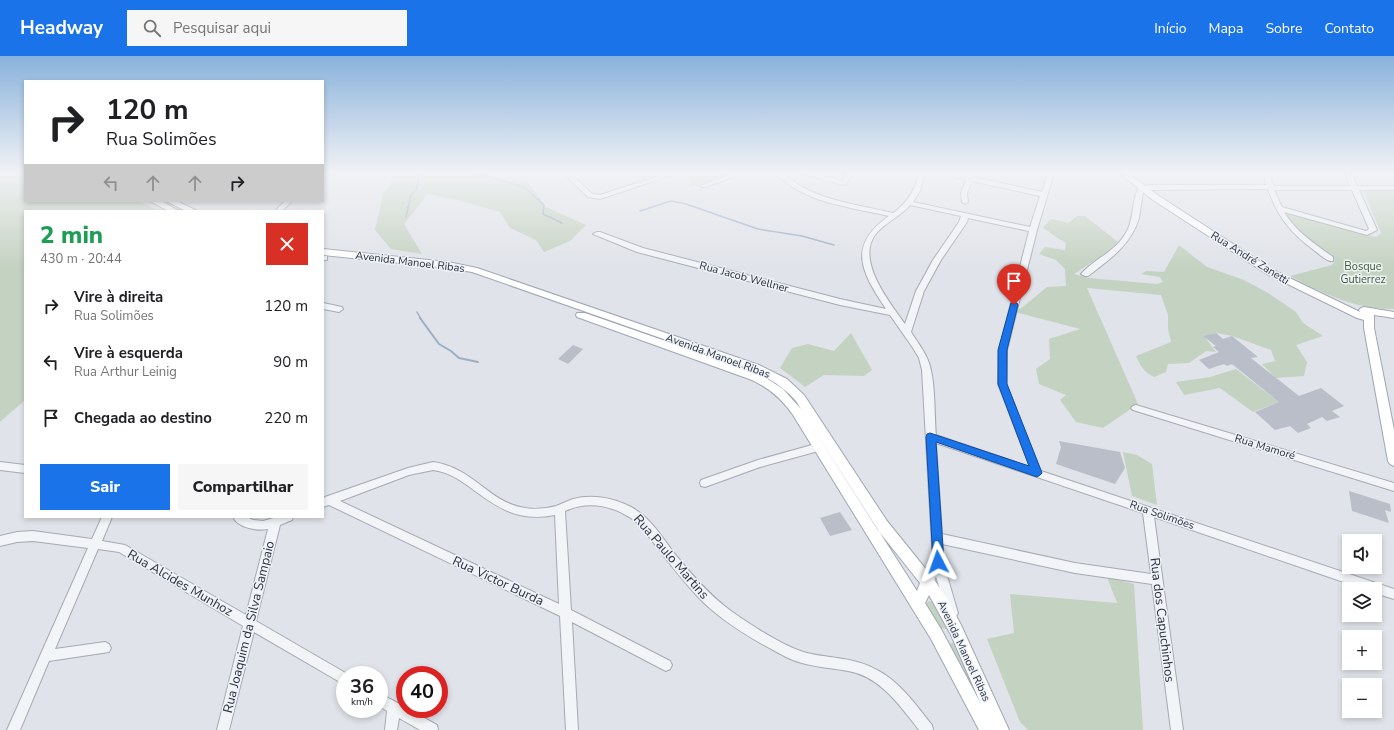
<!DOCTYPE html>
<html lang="pt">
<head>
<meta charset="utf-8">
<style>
	:root { --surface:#fff; --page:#f6f6f6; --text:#202124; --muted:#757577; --accent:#1a73e8 }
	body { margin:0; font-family:"Nunito Sans",sans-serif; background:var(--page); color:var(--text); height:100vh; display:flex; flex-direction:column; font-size:15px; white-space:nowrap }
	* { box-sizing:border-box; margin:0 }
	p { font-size:13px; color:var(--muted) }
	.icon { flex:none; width:22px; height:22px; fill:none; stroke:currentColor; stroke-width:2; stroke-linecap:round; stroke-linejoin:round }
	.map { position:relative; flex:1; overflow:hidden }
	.side { position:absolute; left:24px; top:154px; width:300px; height:308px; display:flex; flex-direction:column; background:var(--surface); border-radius:0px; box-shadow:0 2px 6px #0003 }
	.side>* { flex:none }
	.hud { position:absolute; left:24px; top:24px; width:300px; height:122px; border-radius:0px; box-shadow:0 2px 6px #0003; background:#fff; color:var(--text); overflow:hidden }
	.controls { position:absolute; left:1342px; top:478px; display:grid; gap:8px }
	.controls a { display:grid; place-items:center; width:40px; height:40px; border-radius:0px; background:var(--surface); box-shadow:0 2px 6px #0003; font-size:20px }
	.speed { position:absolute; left:336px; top:610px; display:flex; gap:8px; font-size:20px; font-weight:700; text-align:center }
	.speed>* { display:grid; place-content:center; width:52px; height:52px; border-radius:50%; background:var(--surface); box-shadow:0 2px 6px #0003; line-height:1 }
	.speed small { font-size:10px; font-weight:400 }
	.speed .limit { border:6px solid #d22; background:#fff; color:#111 }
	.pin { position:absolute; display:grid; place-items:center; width:34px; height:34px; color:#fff; margin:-41px -17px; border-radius:50% 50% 50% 0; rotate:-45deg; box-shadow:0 0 4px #0007 }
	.pin .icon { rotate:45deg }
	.me { position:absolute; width:44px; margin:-22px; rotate:356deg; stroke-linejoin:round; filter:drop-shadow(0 0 3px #0008) }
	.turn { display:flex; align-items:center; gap:14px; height:84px; padding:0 16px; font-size:18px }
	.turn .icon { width:52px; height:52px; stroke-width:2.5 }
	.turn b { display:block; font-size:28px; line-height:34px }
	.lanes { display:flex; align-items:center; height:38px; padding:0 16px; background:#0003; justify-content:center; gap:20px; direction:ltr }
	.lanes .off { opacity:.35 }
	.round { display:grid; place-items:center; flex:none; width:42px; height:42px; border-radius:0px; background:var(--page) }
	.headline { display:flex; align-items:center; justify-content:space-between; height:68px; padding:0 16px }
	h1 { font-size:24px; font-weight:800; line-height:30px; color:#1e9e55 }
	.cta { display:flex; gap:8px; margin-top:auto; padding:8px 16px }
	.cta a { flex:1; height:46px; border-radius:0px; background:var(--accent); color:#fff; font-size:16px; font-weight:800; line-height:46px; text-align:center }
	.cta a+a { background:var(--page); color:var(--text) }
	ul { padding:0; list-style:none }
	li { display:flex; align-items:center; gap:12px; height:56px; padding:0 16px }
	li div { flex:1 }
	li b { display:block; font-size:15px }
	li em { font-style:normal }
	header { display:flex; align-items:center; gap:24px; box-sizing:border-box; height:56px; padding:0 20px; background:var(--accent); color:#fff }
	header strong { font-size:19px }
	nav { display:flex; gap:22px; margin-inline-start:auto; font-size:14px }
	.search { width:280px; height:36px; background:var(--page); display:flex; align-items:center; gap:10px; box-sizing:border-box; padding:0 14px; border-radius:0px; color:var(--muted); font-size:15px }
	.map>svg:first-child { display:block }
</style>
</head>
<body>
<header>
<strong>Headway</strong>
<div class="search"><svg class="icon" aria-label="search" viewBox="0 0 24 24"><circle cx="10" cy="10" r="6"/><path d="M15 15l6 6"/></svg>Pesquisar aqui</div>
<nav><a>Início</a><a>Mapa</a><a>Sobre</a><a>Contato</a></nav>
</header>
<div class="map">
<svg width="1394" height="674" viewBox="0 0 1394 674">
	<rect width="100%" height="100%" fill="#e0e3e9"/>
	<!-- green -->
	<path fill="#c4d2c1" d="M0,117H25V145H138L159,155H25V344L0,366Z
		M393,117H475L528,126L546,151L586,169L570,185L544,196L536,184L510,172L500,156L462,145L428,138L404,168L422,198L391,193L375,174L383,138L393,123Z
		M690,117H734L688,132L693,125L687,119Z
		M1363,134L1394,135V253C1357,254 1322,237 1290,220L1332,209L1335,204L1297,173L1285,158L1288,157L1376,181L1381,177Z
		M1077,160H1085L1118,186L1103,199L1074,218L1089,222L1157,228L1163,226L1160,221L1141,218L1146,215L1164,216L1179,189L1207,211L1244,224L1268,237L1296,256L1303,267L1323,280L1296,289L1307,306L1304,320L1276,322L1262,308L1275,305L1271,294L1232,280L1216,277L1204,280L1216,296L1206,295L1189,307L1168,308L1166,316L1154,321C1145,317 1140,310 1136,300L1171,286L1168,273V259L1161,239L1087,232L1138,348L1103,372L1076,366L1060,344L1066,339L1039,328L1036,313L1050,303L1049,283L1080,273L1015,256L1024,250L1047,231L1066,230L1065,213L1056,204L1039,198L1045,191L1065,194L1066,187L1053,179L1043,171L1051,163L1068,167Z
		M851,277L872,314L864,320L824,319L805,331L780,312L792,292L808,288L834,295Z
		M1236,313L1279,346L1253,356L1220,332L1184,339L1176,326L1210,321Z
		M1123,396L1137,399L1152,408L1157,449L1132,440Z
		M1107,521L1134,528L1143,674H1028L1020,666L987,583L1014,577L1010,538L1117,547Z
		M929,545L933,546L948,573L939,572L925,548Z
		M956,586L996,674H991L949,588Z"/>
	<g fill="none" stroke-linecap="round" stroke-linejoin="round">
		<!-- stream-far1 -->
		<path stroke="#9baec8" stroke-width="1.5" d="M474,117L524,131L544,149L543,158L562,167
			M640,155L671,145L686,148L758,173L802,180L834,189
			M406,161L411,139L417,133L419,117
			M417,256L421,263"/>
		<!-- stream -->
		<path stroke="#9baec8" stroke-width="2" d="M420,262L439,288L451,295L459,302L478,306"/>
	</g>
	<!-- building -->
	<path fill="#babec8" d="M1216,277L1223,283L1232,280L1258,301L1251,302L1299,340L1321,332L1344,350L1332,355L1340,361L1327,365L1322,361L1307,368L1311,372L1298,377L1290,370L1275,374L1255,356L1279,346L1232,308L1227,310L1224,308L1209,313L1199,304L1219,296L1213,291L1216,290L1203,280Z
		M573,289L583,293L568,308L558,303Z
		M1059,385L1120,396L1125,412L1115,428L1056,408L1061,391Z
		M1349,435L1390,448L1391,456L1385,454L1389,467L1352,455Z
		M840,456L852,474L830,480L820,462Z"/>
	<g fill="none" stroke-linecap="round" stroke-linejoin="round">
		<!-- minor casing -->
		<g stroke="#a5aab3" stroke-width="2">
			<path id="minor" d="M563,117H570L592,138L600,139L668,117H678L600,143L588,141Z
				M734,117H744L705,131H701L700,130Z
				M775,117C786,117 792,125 802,131C830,146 863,150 893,157C907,147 915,135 919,117H925L920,135L913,146L1030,171L1040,140L972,125L967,137L968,146L965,148L962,146L961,137L966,124L942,117H955L968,120L969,117H975L974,121L1042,136L1048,117H1054L1037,174L1007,294L1006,328L1041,415L1394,533V543L1375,537V533H1364L1154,461L1183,674H1171L1152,528L1075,517L942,488L943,506L958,557L956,561L952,562L948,561L936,520L932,530L928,531L924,530L922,526L933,506L922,314L919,302L913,292L890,259L840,249L637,196L593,178L597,176H600L643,192L840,243L886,253C862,217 846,190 889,160C850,151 804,147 775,117ZM910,149L961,160L959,166L933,204L916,235L905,268C890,247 856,205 875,179C884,167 900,161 910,149ZM968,162L1029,175L999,294L998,328L1030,411L936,379C934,358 936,321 927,302C923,293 916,284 911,276L924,235L941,204L967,166ZM936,387L1143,457L1151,518L1075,507L942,478Z
				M799,117H811L842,125L847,117H853L846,128L844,129Z
				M1263,117H1269L1273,130H1350L1345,117H1351L1357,130H1394V134H1359L1377,174L1367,179L1284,156C1296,176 1315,188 1333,201V205H1330C1324,203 1319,198 1315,195C1291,177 1278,162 1268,133L1144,134C1141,143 1141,152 1139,162C1131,189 1109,204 1088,220H1085L1081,218C1096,201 1117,196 1128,173C1134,159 1132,143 1139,131L1150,129H1266ZM1274,134H1352L1369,173L1366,175L1282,151Z
				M285,145H292L282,155H275Z
				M323,200H327V204H323Z
				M323,247L342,251L343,253L339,256L323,253Z
				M1136,349L1394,427V435L1133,354L1131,352L1133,350Z
				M819,387L822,388L824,391L822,394L760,411L705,431L701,430L700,427L701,424L758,404Z
				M0,406L25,409V417L0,414Z
				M433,406C471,411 488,444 520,451C531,454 545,453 556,450C562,448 567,445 573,443C592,438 614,442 631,451C650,461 662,481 674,497C691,518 709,539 731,555C751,569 784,591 807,597C832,603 854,601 877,614C900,626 916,649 932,669L933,674H919C901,651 880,620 848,615C827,611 806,611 786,601C757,586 727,569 703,546C679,522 660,494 639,468C618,451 591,443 565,455L571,554L670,605L672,609L670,613L666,615L662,613L572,566L578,674H566L560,560L329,449L323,451V443L325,441L408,412ZM433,414C448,416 459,423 471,432C499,453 519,466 555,459L559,548L340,445L409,419Z
				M102,461H112L102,485L125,489L246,559L268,473C257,475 238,472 233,461H247L253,464L263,465L277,461H293L292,464L280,469L256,565L349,619H345V629L254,576L229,674H217L243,570L119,496L98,493L55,593L105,586L109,588L111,592L109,596L49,605L20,674H7L88,492L33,485L17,486L0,490V480L17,476L33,475L92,483Z
				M379,637L405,651V653H408L437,669L438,674H420L399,662L397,674H385L387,655L379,650Z"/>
		</g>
		<!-- major casing -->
		<g stroke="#9fa6b4" stroke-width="2">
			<path id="major" d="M1119,117H1128L1159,140L1273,214L1360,256L1359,254L1361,252L1364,251L1394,256V262L1374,259V272L1394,374V410L1390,408L1388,405L1364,272V264L1357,262L1267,218L1153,144Z
				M150,145H161L179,155H168Z
				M166,145H177L197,155H186Z
				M323,193L448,206L477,212L759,309L787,323L804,339L887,465L933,522L946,541L961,569L1009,674H979L931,583L793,359C782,343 769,332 752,324L577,261L576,259L577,257H585L760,318L783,333L801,353L917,535L920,527L877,473L796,345C784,331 769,322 752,314L472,216L448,212L323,199ZM929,539L951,579L981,648L941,573L925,547Z"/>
		</g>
		<!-- minor -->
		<use href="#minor" fill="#f2f4f7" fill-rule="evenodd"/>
		<!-- major -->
		<use href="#major" fill="#fff" fill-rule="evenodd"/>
	</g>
	<!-- sky -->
	<linearGradient id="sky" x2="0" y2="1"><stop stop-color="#89b2db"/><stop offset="0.55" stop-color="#f1f2f5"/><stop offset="1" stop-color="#f1f2f5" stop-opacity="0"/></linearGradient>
	<rect width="1394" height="212" fill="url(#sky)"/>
	<!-- route -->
	<path fill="#1a73e8" stroke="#114b97" d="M1011,247H1017L1018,249L1007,294V328L1042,417L1040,419L1037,421L936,386L944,506L942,510L938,511L934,510L933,506L926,381L927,378L930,377L1029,410L998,328V294Z"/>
	<g text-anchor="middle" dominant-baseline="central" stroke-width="3" stroke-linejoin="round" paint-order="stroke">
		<!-- street labels -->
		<g font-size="11" fill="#293040" stroke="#eff2f6">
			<text transform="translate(1250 202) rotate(32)">Rua André Zanetti</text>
			<text transform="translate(410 206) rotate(7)">Avenida Manoel Ribas</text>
			<text transform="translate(744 221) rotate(15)">Rua Jacob Wellner</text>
			<text transform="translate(718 300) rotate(20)">Avenida Manoel Ribas</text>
			<text transform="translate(1265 391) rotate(17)">Rua Mamoré</text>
			<text transform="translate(1162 459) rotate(19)">Rua Solimões</text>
			<text transform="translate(964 595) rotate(65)">Avenida Manoel Ribas</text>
		</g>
		<!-- park labels -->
		<g font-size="11" fill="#3b5b36" stroke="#eff2f6">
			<text x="1363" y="210">Bosque<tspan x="1363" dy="13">Gutierrez</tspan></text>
		</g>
		<!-- near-street labels -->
		<g font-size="13" fill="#293040" stroke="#eff2f6">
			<text transform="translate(671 501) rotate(49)">Rua Paulo Martins</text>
			<text transform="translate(498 525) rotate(25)">Rua Victor Burda</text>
			<text transform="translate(180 527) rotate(30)">Rua Alcides Munhoz</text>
			<text transform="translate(1162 564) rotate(83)">Rua dos Capuchinhos</text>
			<text transform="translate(249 571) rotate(-76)">Rua Joaquim da Silva Sampaio</text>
		</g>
	</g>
</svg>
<div class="controls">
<a><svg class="icon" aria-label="sound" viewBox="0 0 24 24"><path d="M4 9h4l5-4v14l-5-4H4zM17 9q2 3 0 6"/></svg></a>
<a><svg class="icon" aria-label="layers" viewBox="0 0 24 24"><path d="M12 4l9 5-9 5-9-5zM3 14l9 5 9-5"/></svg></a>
<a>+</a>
<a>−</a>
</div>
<div class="speed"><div>36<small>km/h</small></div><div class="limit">40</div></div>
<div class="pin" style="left:1014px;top:249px;background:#d93025"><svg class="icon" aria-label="arrive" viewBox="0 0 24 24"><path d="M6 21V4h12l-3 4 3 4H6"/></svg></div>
<svg class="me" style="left:938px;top:506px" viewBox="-20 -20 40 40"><path d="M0-17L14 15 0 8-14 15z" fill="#1a73e8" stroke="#fff" stroke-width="4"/></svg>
<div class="hud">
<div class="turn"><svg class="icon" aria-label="right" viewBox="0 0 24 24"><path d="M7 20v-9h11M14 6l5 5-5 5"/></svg><div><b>120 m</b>Rua Solimões</div></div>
<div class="lanes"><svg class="icon off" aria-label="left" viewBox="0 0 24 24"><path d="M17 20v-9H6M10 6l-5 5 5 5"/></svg><svg class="icon off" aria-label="ahead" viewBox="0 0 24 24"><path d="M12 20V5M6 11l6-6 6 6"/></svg><svg class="icon off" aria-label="ahead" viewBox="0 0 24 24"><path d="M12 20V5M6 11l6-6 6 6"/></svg><svg class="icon" aria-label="right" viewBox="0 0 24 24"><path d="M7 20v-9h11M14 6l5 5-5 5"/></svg></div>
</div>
<section class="side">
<div class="headline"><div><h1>2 min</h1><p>430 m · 20:44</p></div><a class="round" style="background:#d93025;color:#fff"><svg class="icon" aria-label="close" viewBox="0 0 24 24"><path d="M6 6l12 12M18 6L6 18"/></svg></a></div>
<ul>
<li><svg class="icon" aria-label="right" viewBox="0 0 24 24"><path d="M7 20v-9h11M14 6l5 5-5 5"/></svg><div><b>Vire à direita</b><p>Rua Solimões</p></div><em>120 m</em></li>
<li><svg class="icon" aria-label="left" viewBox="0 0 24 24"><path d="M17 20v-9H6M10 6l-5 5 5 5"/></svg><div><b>Vire à esquerda</b><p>Rua Arthur Leinig</p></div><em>90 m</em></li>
<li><svg class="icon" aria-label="arrive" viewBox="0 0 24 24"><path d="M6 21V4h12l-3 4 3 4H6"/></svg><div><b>Chegada ao destino</b></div><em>220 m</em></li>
</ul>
<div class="cta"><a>Sair</a><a>Compartilhar</a></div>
</section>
</div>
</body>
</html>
